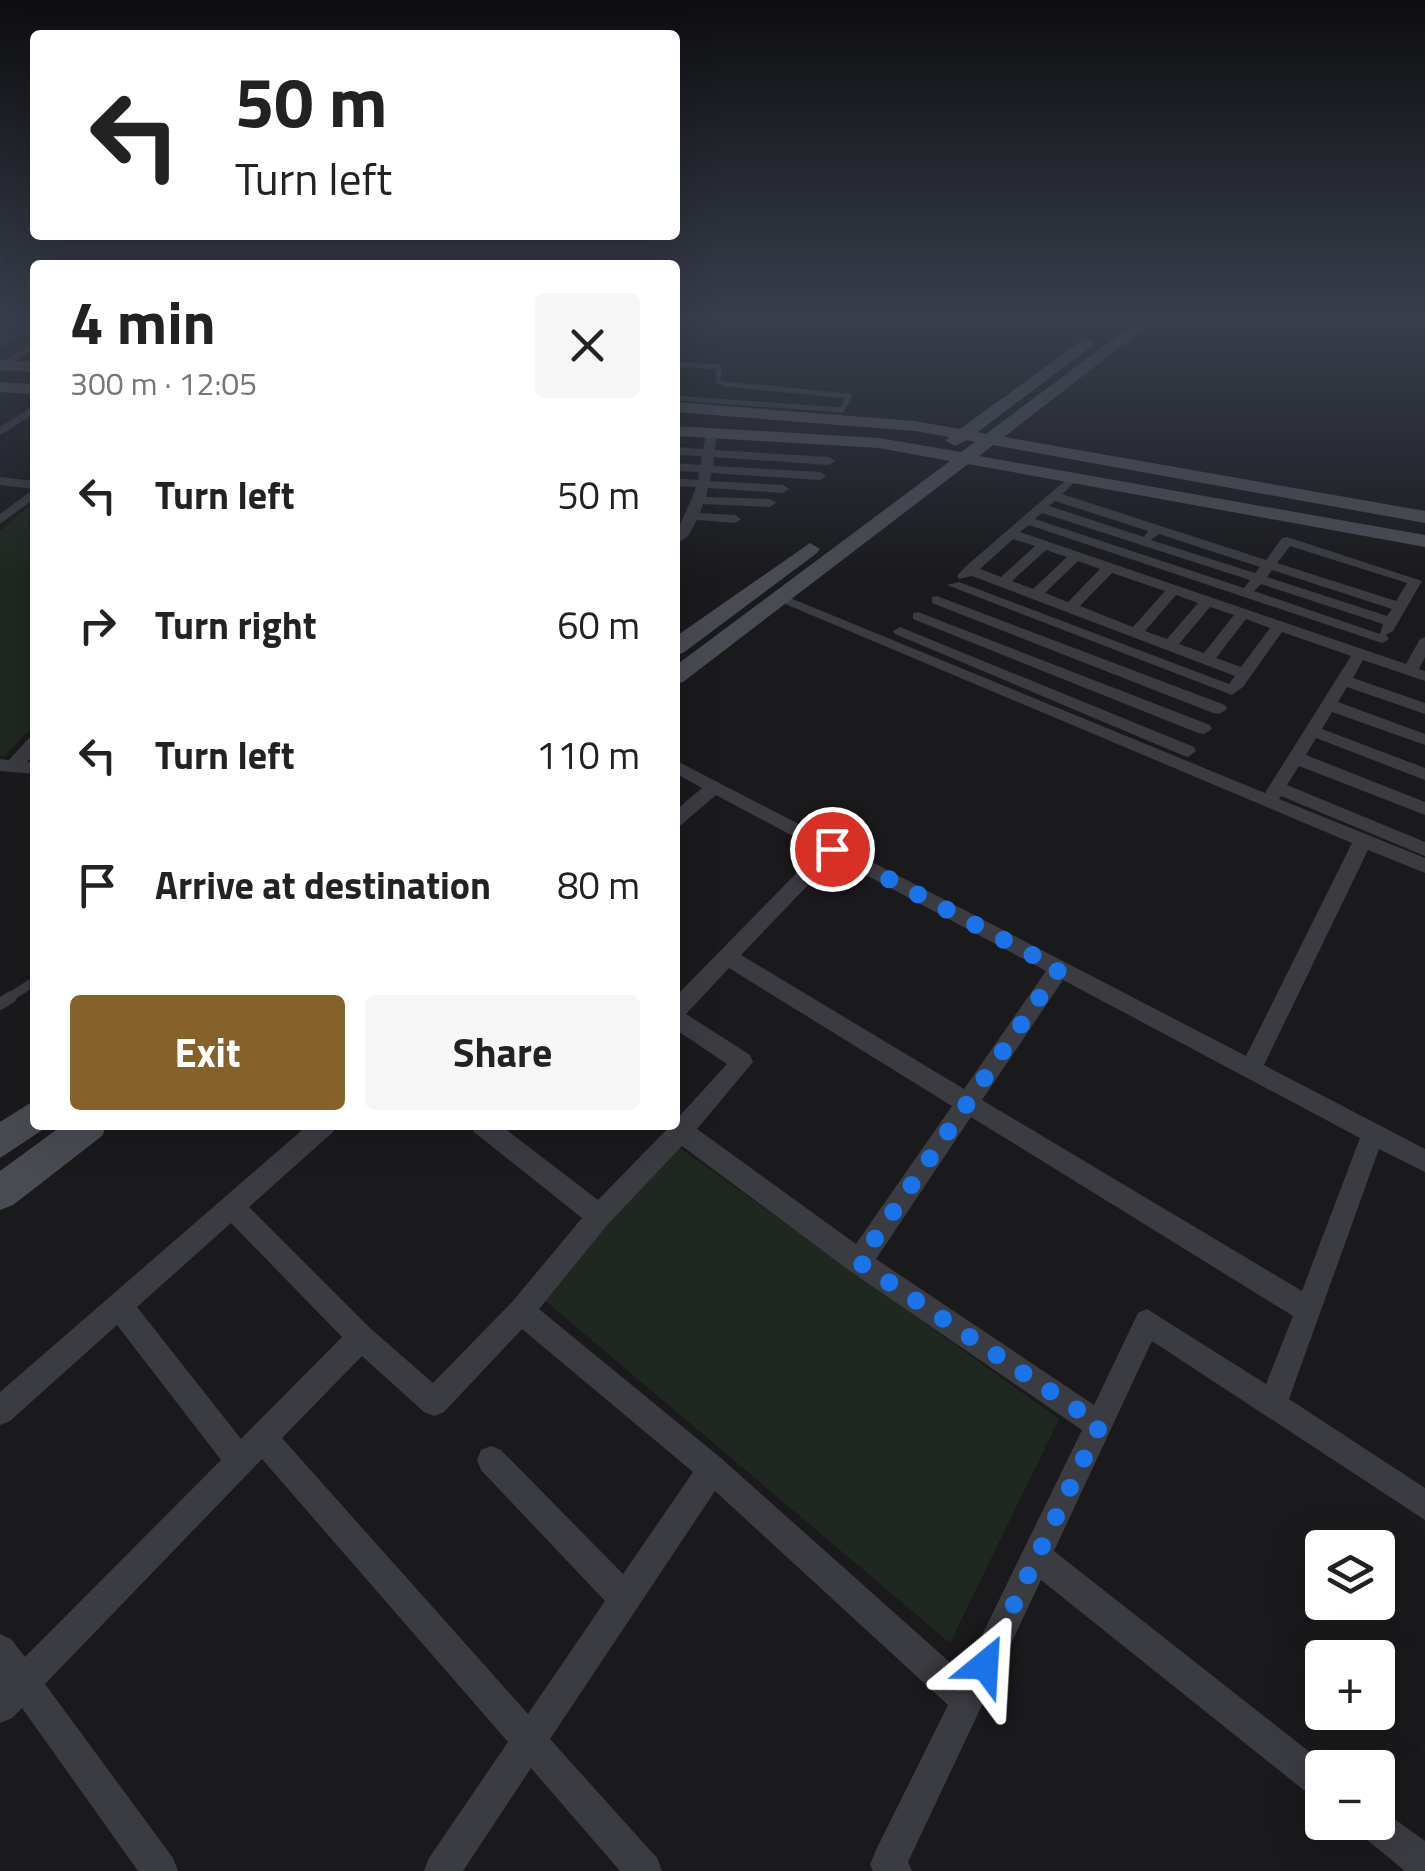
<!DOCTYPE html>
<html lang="en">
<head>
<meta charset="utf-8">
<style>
	:root { --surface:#fff; --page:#f6f6f6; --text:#222; --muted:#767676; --accent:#856229 }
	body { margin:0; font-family:"Titillium Web",sans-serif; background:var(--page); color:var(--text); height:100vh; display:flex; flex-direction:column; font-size:38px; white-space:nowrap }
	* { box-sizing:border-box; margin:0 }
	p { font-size:32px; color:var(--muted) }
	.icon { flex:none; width:55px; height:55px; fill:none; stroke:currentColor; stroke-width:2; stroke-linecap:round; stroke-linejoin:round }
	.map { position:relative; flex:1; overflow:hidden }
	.drawer { position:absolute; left:30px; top:260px; width:650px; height:870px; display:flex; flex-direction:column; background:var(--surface); border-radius:10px; box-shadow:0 10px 40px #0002 }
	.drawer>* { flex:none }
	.hud { position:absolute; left:30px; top:30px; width:650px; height:210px; border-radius:10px; box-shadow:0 10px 40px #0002; background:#fff; color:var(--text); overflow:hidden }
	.buttons { position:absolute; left:1305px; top:1530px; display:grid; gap:20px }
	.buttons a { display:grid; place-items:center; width:90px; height:90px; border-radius:10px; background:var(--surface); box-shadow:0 10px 40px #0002; font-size:50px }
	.pin { position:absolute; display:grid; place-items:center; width:85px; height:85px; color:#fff; margin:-42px; border:5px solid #fff; border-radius:50%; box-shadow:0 2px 10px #0007 }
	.me { position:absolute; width:110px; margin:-55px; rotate:27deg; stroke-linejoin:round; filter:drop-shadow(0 0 8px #0008) }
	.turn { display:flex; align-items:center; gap:35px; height:210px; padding:0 40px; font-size:45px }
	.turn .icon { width:130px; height:130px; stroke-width:2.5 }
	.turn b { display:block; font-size:70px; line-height:85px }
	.round { display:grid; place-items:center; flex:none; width:105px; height:105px; border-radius:10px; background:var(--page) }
	.overview { display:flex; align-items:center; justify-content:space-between; height:170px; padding:0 40px }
	h1 { font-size:60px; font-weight:700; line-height:75px }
	.primary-button { display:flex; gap:20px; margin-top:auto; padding:20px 40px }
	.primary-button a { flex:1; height:115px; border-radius:10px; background:var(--accent); color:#fff; font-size:40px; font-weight:700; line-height:115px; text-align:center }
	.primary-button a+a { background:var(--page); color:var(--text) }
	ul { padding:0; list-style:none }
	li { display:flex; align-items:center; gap:30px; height:130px; padding:0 40px }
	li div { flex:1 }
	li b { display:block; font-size:38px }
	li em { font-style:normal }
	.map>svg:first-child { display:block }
</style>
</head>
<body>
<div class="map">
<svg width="1425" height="1871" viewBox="0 0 1425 1871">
	<rect width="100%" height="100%" fill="#1a1a1d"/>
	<!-- green -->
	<path fill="#1f2820" d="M35,501V724L5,756H0V531Z
		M673,1143L1059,1419L950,1643L541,1297Z"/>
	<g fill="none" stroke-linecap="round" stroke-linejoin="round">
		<!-- lane-far2 -->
		<path stroke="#3b3c42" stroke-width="5" d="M1199,316H1220
			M675,364L719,367L718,381L725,384L849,396L842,410L675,398"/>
		<!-- lane-far1 -->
		<path stroke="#3b3c42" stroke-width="9" d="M7,999L35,981"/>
		<!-- lane -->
		<path stroke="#3b3c42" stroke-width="12" d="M0,1004L11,997"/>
		<!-- street -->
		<path fill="#3b3c42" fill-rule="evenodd" d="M5,316H17L0,326V319Z
			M1108,316H1125L1138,321L1133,324Z
			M35,320V327L0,347V340Z
			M35,342V349L8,367H0V363Z
			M35,405V413L0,435V427Z
			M707,431L717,433L715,450L829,457L835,461L829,465L714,457L713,466L820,472L826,476L820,480L711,473L710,481L783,485L789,489L783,493L708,488L706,497L770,499L776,503L770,507L703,504L700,513L735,515L741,519L735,523L697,520L688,536L675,545C675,529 691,504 696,487L675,486V478L698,480L699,472L675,471V463L701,465L702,456L675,455V447L703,449Z
			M1074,473L1080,477L1062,494L1266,560L1282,538L1287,537L1422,581L1393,631L1386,635L1389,639L1382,643L1029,525L1020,532L1406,664L1420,639L1425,637V657L1419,669L1425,671V681L1363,660L1353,678L1425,703V714L1347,687L1338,702L1425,734V745L1332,712L1322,729L1425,768V780L1316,738L1306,755L1425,802V815L1299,766L1287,785L1425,842V856L1281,796L1279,799L1425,858V873L1368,850L1264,1065L1425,1149V1172L1379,1149L1289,1399L1425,1488V1520L1152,1341L1054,1551L1330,1768H1322V1800L1310,1795L1041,1580L908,1862L912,1871H873L870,1865L875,1852L948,1705L715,1491L550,1739L657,1858L662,1871H620L531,1768L463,1871H424L429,1858L508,1742L262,1459L45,1684L173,1858L178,1871H138L22,1708L12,1718L0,1723V1634L11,1639L25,1657L221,1460L117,1325L10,1421L0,1425V1392L308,1125H337L333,1132L249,1207L370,1328L433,1383L512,1302L582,1218L474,1132L470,1125H500L598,1200L671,1125H675V1121L727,1064L675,1029V997L819,850L716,795L681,825L675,827V811L702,788L675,773V760L1246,1056L1352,843L771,598L783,595L1265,793L1351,656L1282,632L1243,687L1232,695L947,585L959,582L1229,684L1235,676L972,576L959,579L957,576L965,567ZM1055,501L1148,531L1144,537L1049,506ZM1042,513L1250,580L1244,588L1035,519ZM1159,534L1260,567L1255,573L1151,540ZM1013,539L1035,546L1001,577L980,569ZM1290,546L1407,583L1396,601L1277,563ZM1046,550L1067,557L1033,589L1012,581ZM1078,561L1100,569L1068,602L1045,593ZM1272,570L1392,609L1387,616L1267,577ZM1112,573L1165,591L1133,627L1080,606ZM1261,584L1383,624L1380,634L1254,591ZM1176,595L1198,603L1167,639L1145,631ZM1210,607L1234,615L1204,653L1179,644ZM1246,619L1270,628L1241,667L1216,658ZM834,858L1046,971L964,1089L741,955ZM729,968L952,1106L856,1244L697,1129L753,1062L750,1055L686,1014ZM1063,980L1360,1138L1302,1291L982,1100ZM971,1117L1293,1316L1266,1384L1147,1309L1138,1313L1094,1405L876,1259ZM682,1146L850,1271L1082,1430L963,1674L722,1459L539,1309L608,1224ZM231,1223L342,1337L241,1439L137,1307ZM522,1329L693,1472L623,1574L501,1450L491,1446L481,1450L477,1460L481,1470L605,1601L528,1714L282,1438L362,1356L424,1412L434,1416L444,1412Z
			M0,477L35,481V498L0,524V514L34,489L0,485Z
			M937,596L1225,705L1227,709L1219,714L1213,713L932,603V597Z
			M918,612L1210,725L1212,729L1204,734L1198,733L913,619V613Z
			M900,627L1194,747L1196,751L1188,757L1182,755L895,634L893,631Z
			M35,737V753L27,762H35V774L0,771V759L9,760L29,738Z
			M1378,1807L1425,1841V1871H1405L1360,1834L1355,1822H1378Z"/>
		<!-- secondary -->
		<path fill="#494b52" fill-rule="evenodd" d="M1144,316H1160L1004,437L1425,511V523L993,445L979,456L1425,535V547L968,464L683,682L675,684V666L950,461L879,448L675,436V426L879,438L961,452L975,442L967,440L955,446L946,441L949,437L915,431L675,412V402L915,421L960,429L1082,340H1092V346L978,432L986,434Z
			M0,360L35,362V372L0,370Z
			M0,382L35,384V394L0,392Z
			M810,543L820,549L817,553L683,653L675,655V637Z
			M35,1100V1125L47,1127L0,1158V1122Z
			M63,1125H107L102,1136L13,1205L0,1210V1171Z"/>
	</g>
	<!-- sky -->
	<linearGradient id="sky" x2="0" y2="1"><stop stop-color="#0e0e10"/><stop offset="0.55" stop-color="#383e4c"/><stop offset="1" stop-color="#383e4c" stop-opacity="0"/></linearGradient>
	<rect width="1425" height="578" fill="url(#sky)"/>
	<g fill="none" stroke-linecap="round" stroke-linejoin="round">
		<!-- route -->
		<path stroke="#1a73e8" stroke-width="18" stroke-dasharray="0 32.4" d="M832,849L1059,969L859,1262L1100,1425L985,1665"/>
	</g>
</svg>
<div class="buttons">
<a><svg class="icon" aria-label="layers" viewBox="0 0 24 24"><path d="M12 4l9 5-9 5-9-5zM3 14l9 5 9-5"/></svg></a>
<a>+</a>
<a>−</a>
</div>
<div class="pin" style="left:832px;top:849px;background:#d93025"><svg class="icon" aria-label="arrive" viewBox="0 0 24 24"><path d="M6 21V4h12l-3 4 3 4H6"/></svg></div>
<svg class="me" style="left:985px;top:1665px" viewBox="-20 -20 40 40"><path d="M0-17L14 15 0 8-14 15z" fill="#1a73e8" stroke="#fff" stroke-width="4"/></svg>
<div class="hud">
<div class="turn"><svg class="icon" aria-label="left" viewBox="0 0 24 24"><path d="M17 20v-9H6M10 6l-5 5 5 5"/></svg><div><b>50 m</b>Turn left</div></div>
</div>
<section class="drawer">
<div class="overview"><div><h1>4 min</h1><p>300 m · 12:05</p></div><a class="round"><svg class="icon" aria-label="close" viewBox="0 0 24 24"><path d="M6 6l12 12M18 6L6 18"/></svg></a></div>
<ul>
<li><svg class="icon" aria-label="left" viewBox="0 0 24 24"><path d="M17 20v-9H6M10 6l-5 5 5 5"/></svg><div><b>Turn left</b></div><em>50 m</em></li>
<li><svg class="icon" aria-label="right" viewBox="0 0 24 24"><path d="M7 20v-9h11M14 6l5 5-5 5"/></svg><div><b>Turn right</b></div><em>60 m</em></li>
<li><svg class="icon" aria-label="left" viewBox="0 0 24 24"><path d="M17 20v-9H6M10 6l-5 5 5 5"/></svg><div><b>Turn left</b></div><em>110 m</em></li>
<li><svg class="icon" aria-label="arrive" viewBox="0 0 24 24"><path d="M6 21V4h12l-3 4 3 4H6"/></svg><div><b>Arrive at destination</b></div><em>80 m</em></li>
</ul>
<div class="primary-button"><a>Exit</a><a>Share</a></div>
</section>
</div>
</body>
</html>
